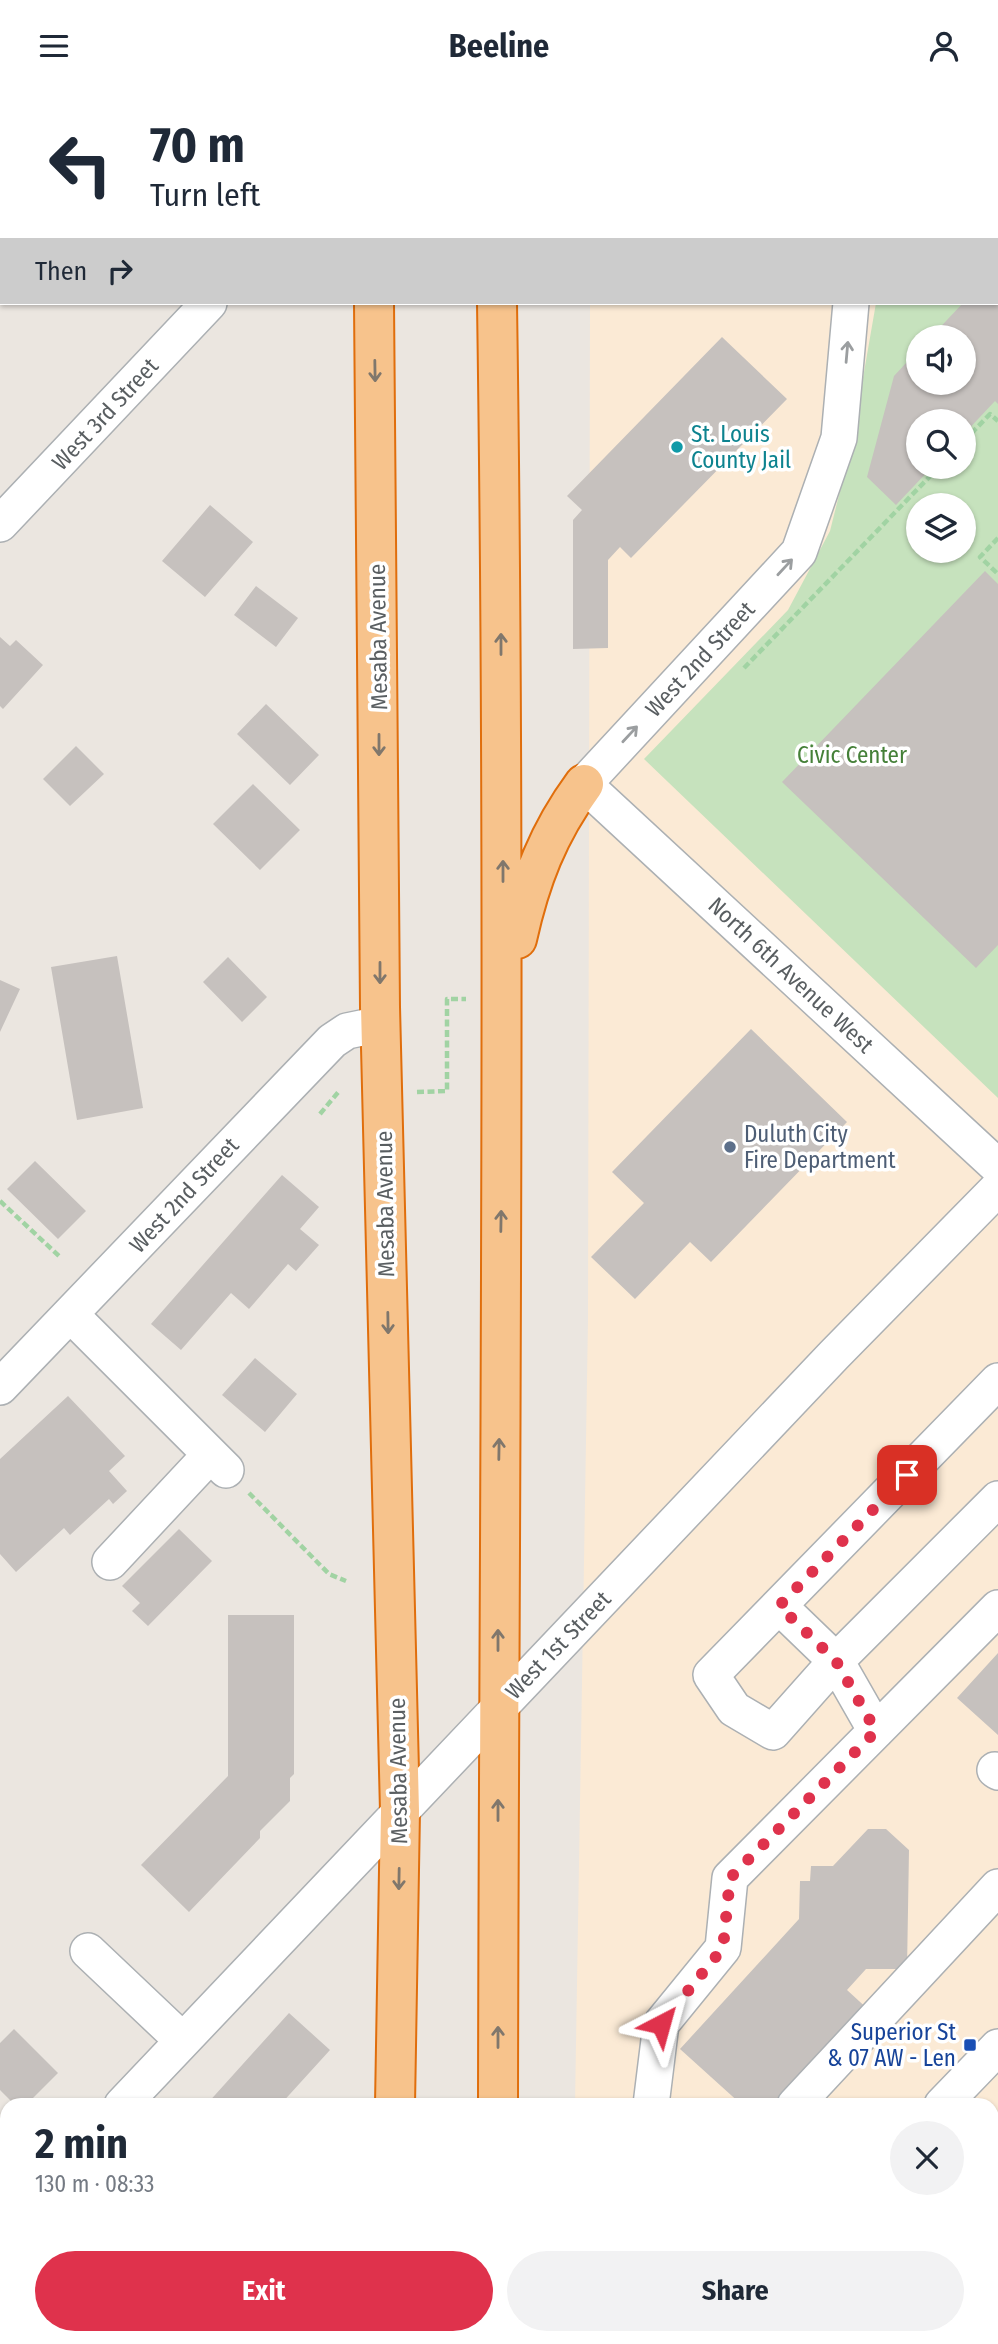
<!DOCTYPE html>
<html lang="en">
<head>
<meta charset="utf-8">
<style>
	:root { --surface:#fff; --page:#f2f2f3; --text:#1f2937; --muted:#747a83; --accent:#df324c }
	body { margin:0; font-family:"Fira Sans Condensed",sans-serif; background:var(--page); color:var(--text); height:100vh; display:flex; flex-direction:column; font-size:26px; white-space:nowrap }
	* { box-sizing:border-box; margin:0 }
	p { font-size:23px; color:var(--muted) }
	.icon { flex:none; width:38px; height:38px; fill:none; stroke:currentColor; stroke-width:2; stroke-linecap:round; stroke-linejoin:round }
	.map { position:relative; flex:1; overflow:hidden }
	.panel { position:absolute; left:0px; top:2007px; width:999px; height:247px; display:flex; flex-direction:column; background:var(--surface); border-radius:21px 21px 0 0; box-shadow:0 2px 5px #0004 }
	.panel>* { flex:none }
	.top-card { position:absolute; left:0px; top:0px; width:999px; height:214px; box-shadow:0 2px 5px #0004; background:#fff; color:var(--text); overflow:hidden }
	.tools { position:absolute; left:906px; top:234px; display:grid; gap:14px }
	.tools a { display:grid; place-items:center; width:70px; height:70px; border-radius:50%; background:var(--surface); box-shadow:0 2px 5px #0004; font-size:35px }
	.pin { position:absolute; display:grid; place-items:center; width:60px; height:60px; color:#fff; margin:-30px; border-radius:14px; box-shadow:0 4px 10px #0006 }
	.me { position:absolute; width:77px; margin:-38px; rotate:39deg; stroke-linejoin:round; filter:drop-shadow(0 0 5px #0008) }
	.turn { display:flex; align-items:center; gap:24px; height:147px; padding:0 35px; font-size:32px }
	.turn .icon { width:91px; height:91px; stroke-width:2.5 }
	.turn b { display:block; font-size:49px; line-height:60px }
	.then { display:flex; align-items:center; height:66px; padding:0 35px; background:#0003; gap:14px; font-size:26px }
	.round { display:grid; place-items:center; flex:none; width:74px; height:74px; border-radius:37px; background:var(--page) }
	.headline { display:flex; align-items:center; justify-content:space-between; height:119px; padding:0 35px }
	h1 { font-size:42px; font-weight:700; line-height:52px }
	.action { display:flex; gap:14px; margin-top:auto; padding:14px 35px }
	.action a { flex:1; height:80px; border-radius:42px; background:var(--accent); color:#fff; font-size:28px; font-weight:700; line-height:80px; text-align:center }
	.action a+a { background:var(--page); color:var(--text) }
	header { display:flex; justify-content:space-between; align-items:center; height:91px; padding:0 35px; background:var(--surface); font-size:32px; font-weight:700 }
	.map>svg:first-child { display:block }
</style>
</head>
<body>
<header><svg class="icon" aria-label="menu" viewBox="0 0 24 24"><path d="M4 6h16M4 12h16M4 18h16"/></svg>Beeline<svg class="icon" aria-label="person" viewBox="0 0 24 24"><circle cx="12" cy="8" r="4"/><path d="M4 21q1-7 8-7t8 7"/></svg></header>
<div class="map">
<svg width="998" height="2253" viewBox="0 0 998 2253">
	<rect width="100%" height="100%" fill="#ebe6e0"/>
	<!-- commercial -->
	<path fill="#fbead5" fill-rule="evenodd" d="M590,0H998V2253H708L702,2247H992V2014H575L588,1229L590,212H998V2ZM919,247H964V292H919ZM919,331H964V376H919ZM919,415H964V460H919Z"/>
	<!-- green -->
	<path fill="#c6e2bd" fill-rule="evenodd" d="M980,0H998V1007L644,668L788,519L830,440L851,356L876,212H998V2H977ZM919,247H964V292H919ZM919,331H964V376H919ZM919,415H964V460H919Z"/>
	<!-- building -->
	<path fill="#c6c1be" d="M963,212H998V313L995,310L964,343V331H919V376H932L896,414L867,386L894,285L919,258V292H964V247H930Z
		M722,246L787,308L631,467L620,456L608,469V557L573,558V429L582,419L567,405Z
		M210,414L253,451L205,506L162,470Z
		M985,480L998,493V854L976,877L782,691Z
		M256,495L298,527L276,556L234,524Z
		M0,546L10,555L16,549L43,574L3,618L0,615Z
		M266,613L319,664L290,694L237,643Z
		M76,655L104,683L70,715L43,688Z
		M253,693L300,739L260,779L213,733Z
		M117,865L143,1017L77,1029L51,876Z
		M228,866L267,906L242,931L203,891Z
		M0,889L20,898L0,941Z
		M751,938L847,1031L711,1171L690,1151L635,1208L591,1166L644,1112L612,1081Z
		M35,1070L86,1120L58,1148L7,1098Z
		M282,1084L319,1116L300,1138L319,1154L296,1180L288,1173L249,1218L231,1202L181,1259L151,1233Z
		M255,1267L297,1303L265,1341L222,1304Z
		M68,1305L125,1365L109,1380L127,1400L113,1413L109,1408L70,1444L64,1437L16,1481L0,1463V1368Z
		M179,1438L212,1470L148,1535L132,1520L140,1512L122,1495Z
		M228,1524H294V1683L290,1687V1710L260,1740V1747L189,1821L141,1774L228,1685Z
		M998,1562V1644L957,1607Z
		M868,1738H886L909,1759L907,1878H866L847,1899L871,1921L786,2014H742L680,1958L799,1828L800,1790H810L811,1775H833Z
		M289,1922L330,1959L280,2014H206Z
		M14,1938L58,1982L26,2014H15L0,1999V1952Z
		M548,2247H624L630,2253H555Z"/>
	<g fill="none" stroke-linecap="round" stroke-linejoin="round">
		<!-- minor casing -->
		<g stroke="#acb0b3" stroke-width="38">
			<path id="minor" d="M419,2L420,0
				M827,2L829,0
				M937,2L939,0
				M851,212L839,347L799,461L584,693L998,1076
				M0,433L209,212
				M70,1223L226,1379
				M998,1290L711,1584L734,1618L773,1641L836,1570L998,1408
				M0,1296L332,950L347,940L381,933
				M110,1471L210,1364
				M779,1515L836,1570L876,1640
				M995,1679L998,1681
				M88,1860L182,1949
				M122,2014L834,1264L998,1097
				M651,2014L661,1933L723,1857L730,1787L998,1517
				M795,2014L998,1796
				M942,2014L998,1956
				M992,2131L998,2125
				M992,2155L998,2161
				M17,2253V2247
				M709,2253L715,2247"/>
		</g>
		<!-- highway casing -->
		<g stroke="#e06e0c" stroke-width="42">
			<path id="highway" d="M371,0V2
				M494,0V2
				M374,212L380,916L400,1720L395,2014
				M497,212C506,813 499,1413 498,2014
				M517,848C530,789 548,742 584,693
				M498,2247V2253
				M381,2253L382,2247
				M779,2253L782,2247"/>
		</g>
		<!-- path -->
		<path stroke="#a1d3a3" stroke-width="4.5" stroke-dasharray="7 3.5" stroke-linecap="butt" d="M893,0L897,2
			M964,350L990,323L998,330
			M998,447L980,466L998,483
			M744,577L939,376
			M417,1001L447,1000V908H466
			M320,1023L340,999
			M0,1110L59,1165
			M249,1402L329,1483L346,1490
			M920,2253L921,2247"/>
		<!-- minor -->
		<use href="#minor" stroke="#fff" stroke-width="35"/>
		<!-- highway -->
		<use href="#highway" stroke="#f7c38c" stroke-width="38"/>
	</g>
	<!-- one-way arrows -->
	<defs><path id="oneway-shaft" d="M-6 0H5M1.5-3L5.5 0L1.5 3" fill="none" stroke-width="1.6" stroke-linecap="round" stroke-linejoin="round" transform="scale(1.75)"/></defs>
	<g stroke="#9b9ea0">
		<use href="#oneway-shaft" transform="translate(847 261) rotate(-85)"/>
		<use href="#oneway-shaft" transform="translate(785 476) rotate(-47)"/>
		<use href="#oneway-shaft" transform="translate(630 643) rotate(-47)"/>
	</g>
	<g stroke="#80776c">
		<use href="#oneway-shaft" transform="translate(375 280) rotate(89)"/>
		<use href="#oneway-shaft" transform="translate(501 553) rotate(-90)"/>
		<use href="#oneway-shaft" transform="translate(379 654) rotate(90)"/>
		<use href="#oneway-shaft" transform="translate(503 780) rotate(-90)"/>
		<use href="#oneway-shaft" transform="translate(380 882) rotate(90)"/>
		<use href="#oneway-shaft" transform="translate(501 1130) rotate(-89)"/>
		<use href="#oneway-shaft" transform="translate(388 1232) rotate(89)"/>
		<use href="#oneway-shaft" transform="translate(499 1358) rotate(-89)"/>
		<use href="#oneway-shaft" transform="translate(498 1549) rotate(-90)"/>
		<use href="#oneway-shaft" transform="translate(498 1719) rotate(-90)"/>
		<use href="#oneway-shaft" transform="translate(399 1788) rotate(91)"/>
		<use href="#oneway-shaft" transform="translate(498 1946) rotate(-90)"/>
	</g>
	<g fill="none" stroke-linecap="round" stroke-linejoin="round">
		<!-- route -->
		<path stroke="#df324c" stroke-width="12" stroke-dasharray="0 21.6" d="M661,1933L723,1857L730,1787L876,1640L836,1570L779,1515L907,1384"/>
	</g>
	<!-- markers -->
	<circle fill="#0f9aa8" stroke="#fff" stroke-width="2.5" cx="677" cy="356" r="7"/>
	<circle fill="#5c6f8a" stroke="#fff" stroke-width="2.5" cx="730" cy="1056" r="7"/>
	<rect fill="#1a4fb4" stroke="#fff" stroke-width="2.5" x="963" y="1947" width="14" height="14" rx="3.5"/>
	<g text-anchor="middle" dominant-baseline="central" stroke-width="7" stroke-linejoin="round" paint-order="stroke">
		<!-- street labels -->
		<g font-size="23" fill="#595e61" stroke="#fff">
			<text transform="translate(105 323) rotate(-47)">West 3rd Street</text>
			<text transform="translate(378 546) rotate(-91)">Mesaba Avenue</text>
			<text transform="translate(700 568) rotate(-47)">West 2nd Street</text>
			<text transform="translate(791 884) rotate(43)">North 6th Avenue West</text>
			<text transform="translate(184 1104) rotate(-47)">West 2nd Street</text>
			<text transform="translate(385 1113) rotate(-91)">Mesaba Avenue</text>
			<text transform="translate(558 1554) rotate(-46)">West 1st Street</text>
			<text transform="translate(398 1680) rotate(-91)">Mesaba Avenue</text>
		</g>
		<!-- culture labels -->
		<g font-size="23" fill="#0d838f" stroke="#fff" text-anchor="start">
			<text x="691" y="343">St. Louis<tspan x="691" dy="26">County Jail</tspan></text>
		</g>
		<!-- park labels -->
		<g font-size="23" fill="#458038" stroke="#fff">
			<text x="852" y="664">Civic Center</text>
		</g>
		<!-- service labels -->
		<g font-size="23" fill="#4e5e75" stroke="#fff" text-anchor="start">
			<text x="744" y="1043">Duluth City<tspan x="744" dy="26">Fire Department</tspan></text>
		</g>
		<!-- transit labels -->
		<g font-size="23" fill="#164399" stroke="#fff" text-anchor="end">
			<text x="956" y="1941">Superior St<tspan x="956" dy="26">&amp; 07 AW - Len</tspan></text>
		</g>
	</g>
</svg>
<div class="tools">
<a><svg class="icon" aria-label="sound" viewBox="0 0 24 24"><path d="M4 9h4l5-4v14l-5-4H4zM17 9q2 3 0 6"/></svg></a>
<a><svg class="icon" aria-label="search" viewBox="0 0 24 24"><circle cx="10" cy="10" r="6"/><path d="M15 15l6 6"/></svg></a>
<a><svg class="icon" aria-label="layers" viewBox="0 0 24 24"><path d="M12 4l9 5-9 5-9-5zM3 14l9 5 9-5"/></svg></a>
</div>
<div class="pin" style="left:907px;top:1384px;background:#d93025"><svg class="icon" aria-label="arrive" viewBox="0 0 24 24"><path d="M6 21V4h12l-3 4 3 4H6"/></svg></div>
<svg class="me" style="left:661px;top:1933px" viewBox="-20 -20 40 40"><path d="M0-17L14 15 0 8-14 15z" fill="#df324c" stroke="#fff" stroke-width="4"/></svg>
<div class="top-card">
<div class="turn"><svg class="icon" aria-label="left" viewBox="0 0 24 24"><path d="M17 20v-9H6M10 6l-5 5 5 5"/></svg><div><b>70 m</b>Turn left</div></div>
<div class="then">Then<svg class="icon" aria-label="right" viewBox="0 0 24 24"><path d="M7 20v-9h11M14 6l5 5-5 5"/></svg></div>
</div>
<section class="panel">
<div class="headline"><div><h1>2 min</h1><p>130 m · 08:33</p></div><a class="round"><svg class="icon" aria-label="close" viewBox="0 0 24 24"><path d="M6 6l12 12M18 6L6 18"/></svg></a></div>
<div class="action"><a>Exit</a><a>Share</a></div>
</section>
</div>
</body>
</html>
